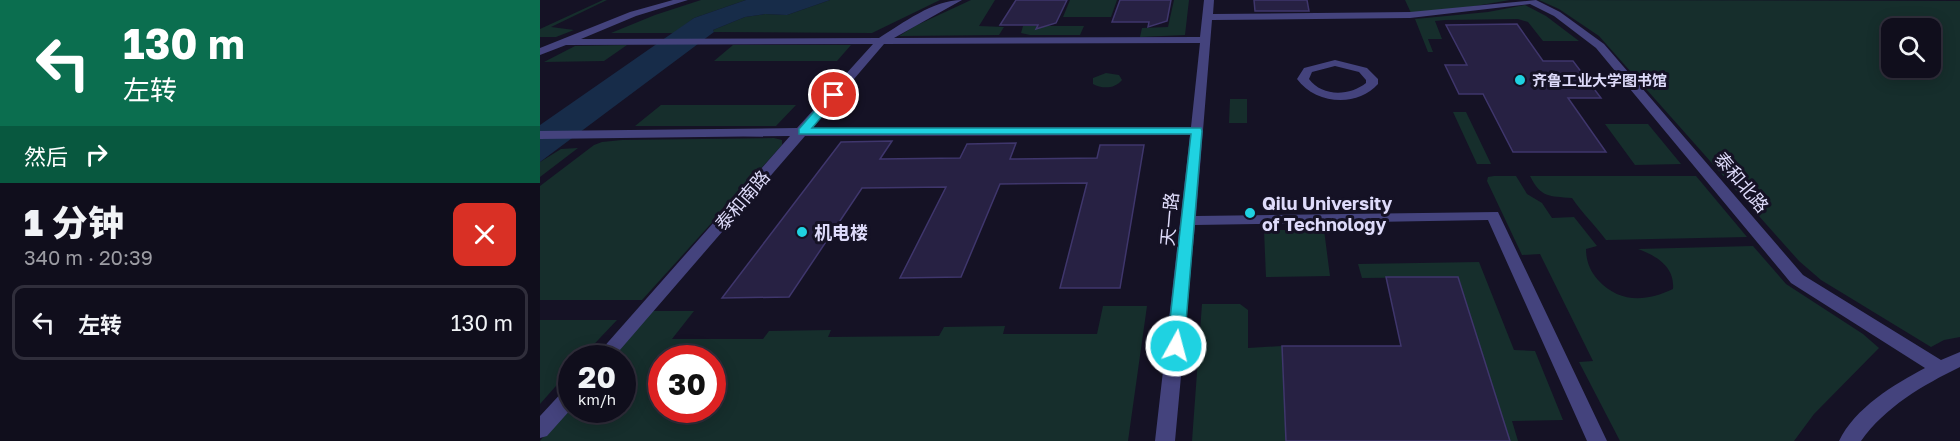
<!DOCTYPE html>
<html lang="zh">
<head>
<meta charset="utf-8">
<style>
	:root { --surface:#100e1c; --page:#191725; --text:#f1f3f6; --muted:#9c9ca3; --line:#302e3b }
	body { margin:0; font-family:"Golos Text","Noto Sans SC",sans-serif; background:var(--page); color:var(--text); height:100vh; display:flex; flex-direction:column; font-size:22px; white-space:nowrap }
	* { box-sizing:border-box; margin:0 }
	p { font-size:20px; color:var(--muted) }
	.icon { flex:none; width:33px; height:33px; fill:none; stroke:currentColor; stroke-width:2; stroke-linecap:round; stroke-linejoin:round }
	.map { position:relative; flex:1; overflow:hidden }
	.details { display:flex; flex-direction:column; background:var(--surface); width:540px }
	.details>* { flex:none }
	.guide { background:#0b6e4f; color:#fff; overflow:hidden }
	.fabs { position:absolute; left:1341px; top:18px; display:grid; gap:12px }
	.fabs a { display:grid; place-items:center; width:60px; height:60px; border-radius:12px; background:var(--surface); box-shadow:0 3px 15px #0003,0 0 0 2px var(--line); font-size:30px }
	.speed { position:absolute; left:18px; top:345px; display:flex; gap:12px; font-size:30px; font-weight:700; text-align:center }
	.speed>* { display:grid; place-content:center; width:78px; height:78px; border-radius:50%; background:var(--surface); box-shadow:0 3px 15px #0003,0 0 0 2px var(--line); line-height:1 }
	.speed small { font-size:15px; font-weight:400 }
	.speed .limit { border:9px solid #d22; background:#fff; color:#111 }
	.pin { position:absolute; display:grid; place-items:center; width:51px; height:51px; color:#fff; margin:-26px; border:3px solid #fff; border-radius:50%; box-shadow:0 2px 6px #0007 }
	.me { position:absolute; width:66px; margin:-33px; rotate:7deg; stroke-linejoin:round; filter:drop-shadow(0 0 4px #0008) }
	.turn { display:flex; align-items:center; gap:21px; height:126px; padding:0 24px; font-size:27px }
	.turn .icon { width:78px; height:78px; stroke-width:2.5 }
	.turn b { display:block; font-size:42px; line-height:51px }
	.then { display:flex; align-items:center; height:57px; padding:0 24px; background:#0003; gap:12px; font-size:22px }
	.round { display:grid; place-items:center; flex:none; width:63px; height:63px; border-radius:12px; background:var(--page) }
	.head { display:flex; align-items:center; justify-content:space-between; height:102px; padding:0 24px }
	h1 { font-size:36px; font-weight:800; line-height:45px }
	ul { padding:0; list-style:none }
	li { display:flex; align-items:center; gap:18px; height:75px; margin:0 12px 9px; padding:0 12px; border:3px solid var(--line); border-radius:12px }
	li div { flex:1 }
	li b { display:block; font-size:22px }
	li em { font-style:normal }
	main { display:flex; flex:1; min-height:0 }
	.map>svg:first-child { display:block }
</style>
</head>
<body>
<main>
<section class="details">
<div class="guide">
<div class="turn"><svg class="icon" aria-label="left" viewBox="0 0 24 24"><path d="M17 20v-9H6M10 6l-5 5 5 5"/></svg><div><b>130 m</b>左转</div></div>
<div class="then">然后<svg class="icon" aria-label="right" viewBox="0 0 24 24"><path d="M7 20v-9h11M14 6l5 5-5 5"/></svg></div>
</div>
<div class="head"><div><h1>1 分钟</h1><p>340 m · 20:39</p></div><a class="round" style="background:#d93025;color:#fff"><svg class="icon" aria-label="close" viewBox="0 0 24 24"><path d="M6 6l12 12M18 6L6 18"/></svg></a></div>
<ul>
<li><svg class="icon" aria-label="left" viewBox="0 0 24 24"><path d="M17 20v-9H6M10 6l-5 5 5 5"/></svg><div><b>左转</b></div><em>130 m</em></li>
</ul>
</section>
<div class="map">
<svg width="1420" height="441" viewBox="0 0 1420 441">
	<rect width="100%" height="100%" fill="#151225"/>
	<!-- green -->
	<path fill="#162e2c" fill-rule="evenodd" d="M63,0H67L11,27L34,30L16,37H0V29Z
		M161,0H206L154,18L134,33H71L115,15Z
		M290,0H400L332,33L174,32L173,30L205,17L225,14L247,15Z
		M431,0H455L439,26L464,27L459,35L359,36L375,26Z
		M530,0H577L571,17H523Z
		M634,0H649L645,35L600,37L602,28L628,27Z
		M865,0H970L912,10L871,13Z
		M999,0L1420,1V337L1404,340L1391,347L1281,280L1259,261L1059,36L1019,9ZM1390,28V68H1352V28Z
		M985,5L1006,16L1039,41H1003L988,22L978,19L905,20L895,21L902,39H888L893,52H888L875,19L948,12Z
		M483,26H544L540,35H490L481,33Z
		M87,45L64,61L4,62L35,46Z
		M193,45H311L297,61H174Z
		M566,73L579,75L582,80C575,89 562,89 553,84V78Z
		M690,99H707V123H689Z
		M121,105H256L236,126H95Z
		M926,112L951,164H937L913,112Z
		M1065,124H1108L1141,164L1095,165Z
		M234,138L242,140V145L102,300H0V186L54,145L62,142L82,140Z
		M38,148L0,177V162L21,149Z
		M954,176H976L987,194L1002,203L1012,218L1034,217L1057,246L1046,249C1046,261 1050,271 1058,280C1079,303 1106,302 1133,289C1135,267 1117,256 1098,249L1213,246L1246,284L1323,334L1339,348L1274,414L1254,441H1080L1039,362L1053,361L1000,254L982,255L947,181L948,177Z
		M990,176H1156L1207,237L1066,240C1055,225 1042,213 1032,198C1009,196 1001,198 990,176Z
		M724,230H784L790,276L726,277Z
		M939,262L974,350L995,351L1023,420L972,421L978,441H970L918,277L822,278L818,264Z
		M662,304H700L708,310V348L742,346L746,441H652Z
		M563,306H607L588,441H0L31,402L32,410H82V358H70L111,311H154L132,339H223L229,331L291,330L288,337L399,336L404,327L465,326L463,334H557ZM122,358H172V410H122Z
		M0,320H77L41,358H32L31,369L0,404Z"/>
	<!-- water -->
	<path fill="#172c49" d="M206,0H290L247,15L225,14L205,17L173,30L174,32L0,162V125L154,18Z"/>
	<!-- building -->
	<path fill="#272143" stroke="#3f366c" stroke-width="1.5" d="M476,0H527L516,23L496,29L498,25H460Z
		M580,0H631L627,21L608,27L609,22H572Z
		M714,0H767L769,11H715Z
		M977,24L1003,61H1033L1061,98H1028L1066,152H973L943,94H919L905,65H927L906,25Z
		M352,141L340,159L420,158L427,144L476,143L470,159L557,158L560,145H604L580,288H520L547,183L460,184L421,277L360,278L406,187L322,188L249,297L182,298L301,142Z
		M846,277H918L970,441H746L742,346H861Z"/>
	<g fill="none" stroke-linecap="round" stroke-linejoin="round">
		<!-- street -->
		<path fill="#44437d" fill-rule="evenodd" d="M133,0H148L96,16L41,39L339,38C363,23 393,0 422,0L354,38L660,37L664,0H674L673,14L870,12L996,0L1020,12L1064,44L1263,275L1401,360L1420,352V367C1383,385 1345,407 1321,441H1299C1315,408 1353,385 1385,368L1251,283L1056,48L1014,16L990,4L870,18L672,20L656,216L958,212L1067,441H1047L948,220L655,225L635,441H615L650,135L265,136L73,358H54L250,136L0,139V131L257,128L333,44L26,45L0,55V48L90,12ZM660,43L651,127L272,128L344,44Z
			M795,60L827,68L838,79V84C817,108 775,104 757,79L764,68ZM795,66L819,72L826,80V83C810,96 782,97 769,79L772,72Z
			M32,387V408L7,436L0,438V416L25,389Z"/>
	</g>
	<!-- route -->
	<path fill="#1fd2e1" stroke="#148892" stroke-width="1.5" d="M294,92L300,95L272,128H661L662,131L644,346L642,350H630L627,346L651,134H259V129L290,93Z"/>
	<!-- markers -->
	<g fill="#1fd2e1" stroke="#151225" stroke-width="2">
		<circle cx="980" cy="80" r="6"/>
		<circle cx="710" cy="213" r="6"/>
		<circle cx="262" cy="232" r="6"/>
	</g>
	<g text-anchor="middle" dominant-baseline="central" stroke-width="6" stroke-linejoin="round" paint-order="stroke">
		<!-- far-poi labels -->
		<g font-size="15" font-weight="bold" fill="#dedbfa" stroke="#151225" text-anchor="start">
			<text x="992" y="80">齐鲁工业大学图书馆</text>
		</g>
		<!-- street labels -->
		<g font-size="18" fill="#dedbfa" stroke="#151225">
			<text transform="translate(1202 182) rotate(50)">泰和北路</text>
			<text transform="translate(202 200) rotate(-49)">泰和南路</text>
			<text transform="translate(629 219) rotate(-85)">天一路</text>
		</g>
		<!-- poi labels -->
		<g font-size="18" font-weight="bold" fill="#dedbfa" stroke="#151225" text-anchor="start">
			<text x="722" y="203">Qilu University<tspan x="722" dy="21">of Technology</tspan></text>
			<text x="274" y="232">机电楼</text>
		</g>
	</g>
</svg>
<div class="fabs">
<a><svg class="icon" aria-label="search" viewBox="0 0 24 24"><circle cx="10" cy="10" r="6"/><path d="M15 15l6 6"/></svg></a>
</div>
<div class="speed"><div>20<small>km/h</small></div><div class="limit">30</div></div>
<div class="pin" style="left:294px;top:95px;background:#d93025"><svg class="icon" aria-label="arrive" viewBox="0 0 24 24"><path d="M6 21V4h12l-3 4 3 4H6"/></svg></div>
<svg class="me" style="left:636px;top:346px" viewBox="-20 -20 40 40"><circle r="17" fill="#1fd2e1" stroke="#fff" stroke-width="3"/><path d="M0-11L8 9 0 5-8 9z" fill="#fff"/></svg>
</div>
</main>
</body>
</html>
